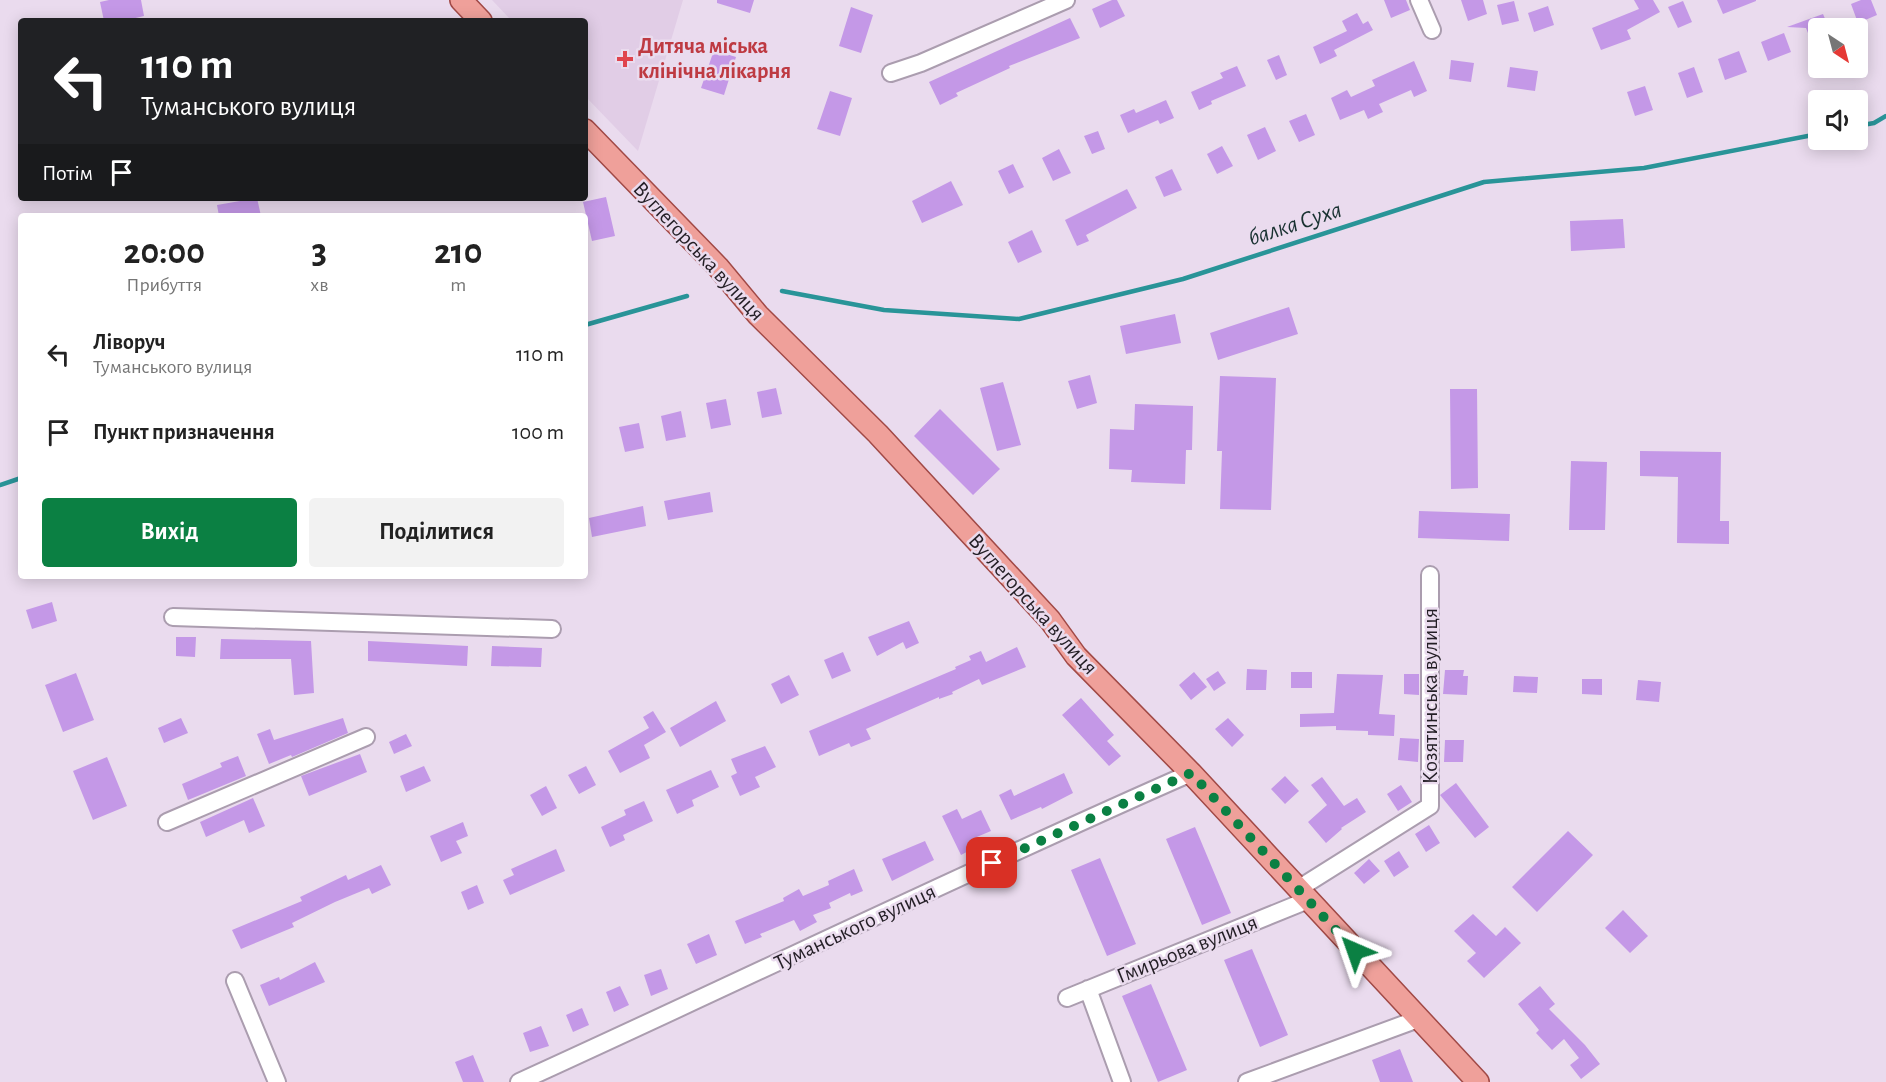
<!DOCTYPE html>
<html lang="uk">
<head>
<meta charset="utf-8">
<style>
	:root { --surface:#fff; --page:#f2f2f2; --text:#222; --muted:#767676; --accent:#0b8043 }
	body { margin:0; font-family:"Alegreya Sans",sans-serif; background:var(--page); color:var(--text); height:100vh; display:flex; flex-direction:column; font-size:22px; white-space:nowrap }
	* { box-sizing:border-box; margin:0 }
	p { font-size:20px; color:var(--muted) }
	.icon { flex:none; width:33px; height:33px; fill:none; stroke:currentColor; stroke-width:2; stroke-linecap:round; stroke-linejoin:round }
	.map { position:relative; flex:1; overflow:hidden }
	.panel { position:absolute; left:18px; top:213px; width:570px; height:366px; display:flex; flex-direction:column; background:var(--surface); border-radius:6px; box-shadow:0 3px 15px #0003 }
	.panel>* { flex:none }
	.banner { position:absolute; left:18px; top:18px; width:570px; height:183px; border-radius:6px; box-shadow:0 3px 15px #0003; background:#202124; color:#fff; overflow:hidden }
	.needle { width:39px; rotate:144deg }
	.tools { position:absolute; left:1808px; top:18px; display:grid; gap:12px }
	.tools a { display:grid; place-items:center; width:60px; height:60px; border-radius:6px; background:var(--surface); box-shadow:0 3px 15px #0003; font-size:30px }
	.pin { position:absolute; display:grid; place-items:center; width:51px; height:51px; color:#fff; margin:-26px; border-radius:12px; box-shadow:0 3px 9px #0006 }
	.me { position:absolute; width:66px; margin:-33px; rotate:317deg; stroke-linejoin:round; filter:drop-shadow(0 0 4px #0008) }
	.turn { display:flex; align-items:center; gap:21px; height:126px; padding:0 24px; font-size:27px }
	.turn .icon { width:78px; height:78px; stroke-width:2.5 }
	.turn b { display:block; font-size:42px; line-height:51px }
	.then { display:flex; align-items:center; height:57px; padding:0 24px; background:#0003; gap:12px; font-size:22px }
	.eta { display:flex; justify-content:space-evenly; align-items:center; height:102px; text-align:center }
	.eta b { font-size:36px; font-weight:600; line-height:42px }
	.primary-button { display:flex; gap:12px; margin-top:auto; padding:12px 24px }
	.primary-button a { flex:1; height:69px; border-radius:6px; background:var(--accent); color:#fff; font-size:24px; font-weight:600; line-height:69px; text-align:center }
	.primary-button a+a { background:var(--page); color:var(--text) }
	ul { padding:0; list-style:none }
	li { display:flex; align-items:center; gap:18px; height:78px; padding:0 24px }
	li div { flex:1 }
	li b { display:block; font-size:22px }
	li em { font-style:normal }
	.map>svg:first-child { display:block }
</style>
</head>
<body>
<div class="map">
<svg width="1886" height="1082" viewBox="0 0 1886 1082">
	<rect width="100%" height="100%" fill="#eadbee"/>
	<!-- built -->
	<path fill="#e1cde6" d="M492,0H683L638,151L585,96V21H512Z"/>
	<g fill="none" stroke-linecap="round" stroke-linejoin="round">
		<!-- stream -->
		<path stroke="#299498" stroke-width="4.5" d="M1857,126L1874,123L1886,116
			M782,291L884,310L1019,319L1183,279L1484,182L1644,168L1818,134
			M585,325L687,296
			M0,485L21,478"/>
	</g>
	<!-- building -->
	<path fill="#c498e7" d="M109,0H141L144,16L123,21H104L100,2Z
		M717,0H754L750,13L717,3Z
		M1112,0H1117L1125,16L1100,28L1092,9Z
		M1384,0H1406L1410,10L1391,18Z
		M1461,0H1483L1487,14L1468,21Z
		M1634,0H1653L1660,12L1627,30L1631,39L1601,50L1592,28L1639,9Z
		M1717,0H1756V1L1723,14Z
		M1861,0H1871L1877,15L1858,23L1851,4Z
		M1514,1L1519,21L1502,25L1497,5Z
		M1683,1L1692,22L1678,28L1668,7Z
		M1548,6L1554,25L1534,32L1528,13Z
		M851,7L873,15L861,53L839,46Z
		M1357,13L1363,24L1368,21L1373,30L1334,50L1337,56L1320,64L1313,47L1347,31L1342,21Z
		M1823,14L1829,28H1818L1817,56L1806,28L1787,27Z
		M1070,18L1080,38L1009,66L1010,68L956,93L958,96L940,105L929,82Z
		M1784,33L1791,52L1768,61L1761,42Z
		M714,50L736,57L724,95L701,88Z
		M1739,51L1747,72L1725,80L1718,59Z
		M1279,55L1287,75L1276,80L1267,60Z
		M1451,60L1474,63L1471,82L1449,79Z
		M1414,61L1427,91L1414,97L1411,90L1379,104L1383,112L1368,119L1364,110L1340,120L1331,98L1347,90L1351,97L1375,86L1372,80Z
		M1237,66L1246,86L1211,101L1212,104L1199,110L1191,92L1223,78L1220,73Z
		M1510,67L1538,71L1535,91L1507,87Z
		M1694,67L1703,92L1687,98L1678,73Z
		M1645,86L1653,110L1635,116L1627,92Z
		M830,91L852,98L840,136L817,129Z
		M1166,100L1174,118L1160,124L1158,120L1128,133L1120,115L1134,109L1136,113Z
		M1306,114L1315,135L1299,142L1289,121Z
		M1265,127L1276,151L1258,160L1247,135Z
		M1098,131L1105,149L1092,154L1084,136Z
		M1222,146L1233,166L1217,174L1207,154Z
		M1059,149L1071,173L1053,181L1042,158Z
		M1013,164L1024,187L1009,194L998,171Z
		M1172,169L1182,190L1164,197L1155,177Z
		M951,181L963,205L922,223L912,201Z
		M1127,189L1137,208L1086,235L1089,241L1077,246L1065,220Z
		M606,197L615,236L592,241L583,202Z
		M257,198L261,216H219L217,205Z
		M1623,219L1625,248L1571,251L1570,221Z
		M1032,230L1042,252L1018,263L1008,242Z
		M1289,307L1298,334L1218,360L1210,333Z
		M1175,314L1181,343L1126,354L1120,326Z
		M1090,375L1097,403L1077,409L1068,381Z
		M1220,376L1276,378L1271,510L1220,509L1222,451H1217Z
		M1003,382L1021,445L997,451L980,388Z
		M776,388L782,414L762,418L757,392Z
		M1450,389H1477L1478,488L1451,489Z
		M726,399L731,425L711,429L706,403Z
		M1135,404L1193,406L1192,450H1186L1185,484L1131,482L1132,470L1109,469L1110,429L1134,430Z
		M940,409L1000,469L973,495L914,436Z
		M681,411L686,437L666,441L661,416Z
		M639,423L644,448L625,452L619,427Z
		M1640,451L1721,452L1720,521H1729V544L1677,543L1678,477L1640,476Z
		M1571,461L1607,462L1605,530H1569Z
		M710,492L713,512L668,520L664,501Z
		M643,506L646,526L592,537L589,518Z
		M1419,511L1510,514L1509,541L1418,538Z
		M52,602L57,621L32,629L26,610Z
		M909,621L919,643L906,649L903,642L877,656L868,637Z
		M176,637H196L195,657L176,656Z
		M221,639L311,641L314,693L294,695L291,659H220Z
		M368,641L468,646L467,666L368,661Z
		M492,646L542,648L541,667L491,666Z
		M1017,647L1026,667L982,685L979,679L952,692L953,694L939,699V697L866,729L871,739L851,747L849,743L819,756L809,731L956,669L955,667L971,660L969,656L981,651L986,662Z
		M843,652L851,671L832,679L824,660Z
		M1247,669L1267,670L1266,690H1246Z
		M1445,670H1464L1463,676H1468L1467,695L1443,694Z
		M1218,671L1226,683L1214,691L1206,679Z
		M1194,672L1207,687L1191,700L1179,685Z
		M1291,672H1312V688H1291Z
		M76,673L94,720L63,732L45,685Z
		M1337,674L1383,675L1379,714L1395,715L1394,736L1368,735V731L1336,730V726L1300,727V714L1334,713Z
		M1404,674H1419V695L1404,694Z
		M789,675L799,695L781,704L771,684Z
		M1514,676L1538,677L1537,693L1513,692Z
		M1582,679H1602V695L1582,694Z
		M1638,680L1661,682L1659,702L1636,700Z
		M1081,698L1114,735L1107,741L1121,756L1109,766L1062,715Z
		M716,701L726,721L680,747L670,728Z
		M653,711L666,732L644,745L650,758L620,773L608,751L649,728L643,717Z
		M181,718L188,733L164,743L158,728Z
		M343,718L348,733L292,757L291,755L269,764L257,734L270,729L274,740Z
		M1228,718L1244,735L1232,747L1215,729Z
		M406,734L412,746L394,754L389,742Z
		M1400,738L1419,739L1418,762L1398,760Z
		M1445,740H1464L1463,762H1444Z
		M765,746L776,767L755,777L760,787L740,796L731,776L737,773L731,759Z
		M360,754L367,772L309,796L301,776Z
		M238,756L246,776L188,800L182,784L222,767L220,763Z
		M107,757L127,806L93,820L73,771Z
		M424,766L431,781L406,792L400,776Z
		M586,766L596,785L579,794L568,775Z
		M711,770L719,787L692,800L694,806L677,814L666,790Z
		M1064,773L1073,793L1042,809L1041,807L1011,820L999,795L1011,789L1014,796Z
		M1285,776L1299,791L1285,804L1271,789Z
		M1322,777L1344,806L1357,798L1366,812L1341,828L1342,829L1326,843L1308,822L1327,805L1311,785Z
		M1456,783L1489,827L1475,838L1440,795Z
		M1401,785L1412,802L1398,811L1387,794Z
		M546,786L557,808L542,816L530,795Z
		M253,798L265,826L249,833L244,820L206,837L200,822Z
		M644,801L653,821L623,835L625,840L610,847L601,827L626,815L624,810Z
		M957,809L962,819L981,810L991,831L972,839L976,847L961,855L942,816Z
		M463,822L468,836L456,841L462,853L441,862L430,836Z
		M1429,825L1440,843L1426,852L1415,834Z
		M1195,827L1231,913L1202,925L1166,839Z
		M1568,831L1593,855L1537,912L1512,887Z
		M925,841L934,860L892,881L882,859Z
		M556,849L565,871L510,895L503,880L514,875L511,869Z
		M1399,851L1409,867L1394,877L1384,861Z
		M1100,858L1136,944L1107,956L1071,870Z
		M1369,859L1380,871L1364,884L1354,873Z
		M381,865L391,885L372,894L369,888L335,902L292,923L294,927L241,949L232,930L302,901L300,897L346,875L348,880Z
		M854,869L863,891L851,896L850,893L829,903L831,908L813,915L817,922L800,931L794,920L760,934L762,937L745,944L735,921L784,901L783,898L799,889L803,896L829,885L828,881Z
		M477,885L484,903L468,910L461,892Z
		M1623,910L1648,936L1630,953L1605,928Z
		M1473,914L1496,936L1505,927L1521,943L1484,978L1467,961L1476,953L1454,931Z
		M709,934L717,955L696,964L687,944Z
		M1252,949L1288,1035L1260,1047L1224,960Z
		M315,962L325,982L269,1006L260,985L279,977L280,980Z
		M661,969L668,989L651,996L644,975Z
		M1151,984L1187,1070L1158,1082L1122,996Z
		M620,986L629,1005L614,1012L606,992Z
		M1540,986L1555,1004L1549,1009L1585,1045L1600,1064L1581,1079L1570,1065L1579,1058L1564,1039L1552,1050L1536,1033L1539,1030L1518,1004Z
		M582,1008L589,1025L573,1032L566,1015Z
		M541,1026L549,1046L530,1052L523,1033Z
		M1400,1049L1413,1082H1380L1372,1060Z
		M473,1055L484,1082H463L455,1062Z"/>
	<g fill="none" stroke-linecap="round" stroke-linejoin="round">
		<!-- minor casing -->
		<g stroke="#ab9daf" stroke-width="20">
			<path id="minor" d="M1419,0L1432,30
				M891,73L921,63L1066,0
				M173,617L552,629
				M167,822L366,737
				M1298,889L1430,806V575
				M235,981L277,1082
				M1088,989L1122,1082
				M1067,998L1308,900
				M519,1082C743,980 965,872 1191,773
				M1247,1082L1418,1019"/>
		</g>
		<!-- major casing -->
		<g stroke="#a14946" stroke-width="24">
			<path id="major" d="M461,0L481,21
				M585,130L718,267L758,315L878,434L1050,620L1076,656L1191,773L1478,1082"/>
		</g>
		<!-- minor -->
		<use href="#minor" stroke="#fff" stroke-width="16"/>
		<!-- major -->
		<use href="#major" stroke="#efa09a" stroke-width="21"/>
	</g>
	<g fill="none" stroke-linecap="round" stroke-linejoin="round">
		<!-- route -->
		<path stroke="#0b8043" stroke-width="10" stroke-dasharray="0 18" d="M992,863L1191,773L1355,951"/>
	</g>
	<!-- markers -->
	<path fill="#e0444e" stroke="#eadbee" stroke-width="2" d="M622 50h6v6h6v6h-6v6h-6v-6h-6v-6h6z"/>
	<g text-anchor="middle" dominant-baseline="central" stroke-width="5" stroke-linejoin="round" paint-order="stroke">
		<!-- health labels -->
		<g font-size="22" font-weight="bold" fill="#be3a42" stroke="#eadbee" text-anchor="start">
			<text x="638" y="46">Дитяча міська<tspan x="638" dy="25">клінічна лікарня</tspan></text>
		</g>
		<!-- street labels -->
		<g font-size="22" fill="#231e25" stroke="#eadbee">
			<text transform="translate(699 251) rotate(47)">Вуглегорська вулиця</text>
			<text transform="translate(1033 604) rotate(48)">Вуглегорська вулиця</text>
			<text transform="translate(1430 696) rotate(-90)">Козятинська вулиця</text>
			<text transform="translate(855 927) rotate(-25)">Туманського вулиця</text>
			<text transform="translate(1187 949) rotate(-22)">Гмирьова вулиця</text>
		</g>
		<!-- water labels -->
		<g font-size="24" font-style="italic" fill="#193131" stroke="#eadbee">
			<text transform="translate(1295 224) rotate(-18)">балка Суха</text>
		</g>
	</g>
</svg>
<div class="tools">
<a><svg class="needle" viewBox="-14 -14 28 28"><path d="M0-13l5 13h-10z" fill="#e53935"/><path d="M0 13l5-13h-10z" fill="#767676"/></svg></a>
<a><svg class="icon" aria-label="sound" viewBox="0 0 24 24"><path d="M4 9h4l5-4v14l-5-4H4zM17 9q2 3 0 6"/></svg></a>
</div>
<div class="pin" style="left:992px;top:863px;background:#d93025"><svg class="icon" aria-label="arrive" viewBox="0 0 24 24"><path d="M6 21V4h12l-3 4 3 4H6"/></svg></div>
<svg class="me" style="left:1355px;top:951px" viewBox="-20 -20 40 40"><path d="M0-17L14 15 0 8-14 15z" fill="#0b8043" stroke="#fff" stroke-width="4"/></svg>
<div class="banner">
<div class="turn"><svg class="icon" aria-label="left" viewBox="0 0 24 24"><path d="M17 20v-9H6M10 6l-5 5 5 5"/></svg><div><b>110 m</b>Туманського вулиця</div></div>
<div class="then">Потім<svg class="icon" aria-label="arrive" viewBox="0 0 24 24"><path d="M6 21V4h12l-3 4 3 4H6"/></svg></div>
</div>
<section class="panel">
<div class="eta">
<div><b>20:00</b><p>Прибуття</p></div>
<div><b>3</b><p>хв</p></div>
<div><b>210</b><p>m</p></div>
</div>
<ul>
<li><svg class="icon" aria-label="left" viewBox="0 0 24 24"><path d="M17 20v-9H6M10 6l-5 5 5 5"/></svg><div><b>Ліворуч</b><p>Туманського вулиця</p></div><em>110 m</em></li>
<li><svg class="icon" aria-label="arrive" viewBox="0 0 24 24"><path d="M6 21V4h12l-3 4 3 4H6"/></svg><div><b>Пункт призначення</b></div><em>100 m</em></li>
</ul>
<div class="primary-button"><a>Вихід</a><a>Поділитися</a></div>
</section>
</div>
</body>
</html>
